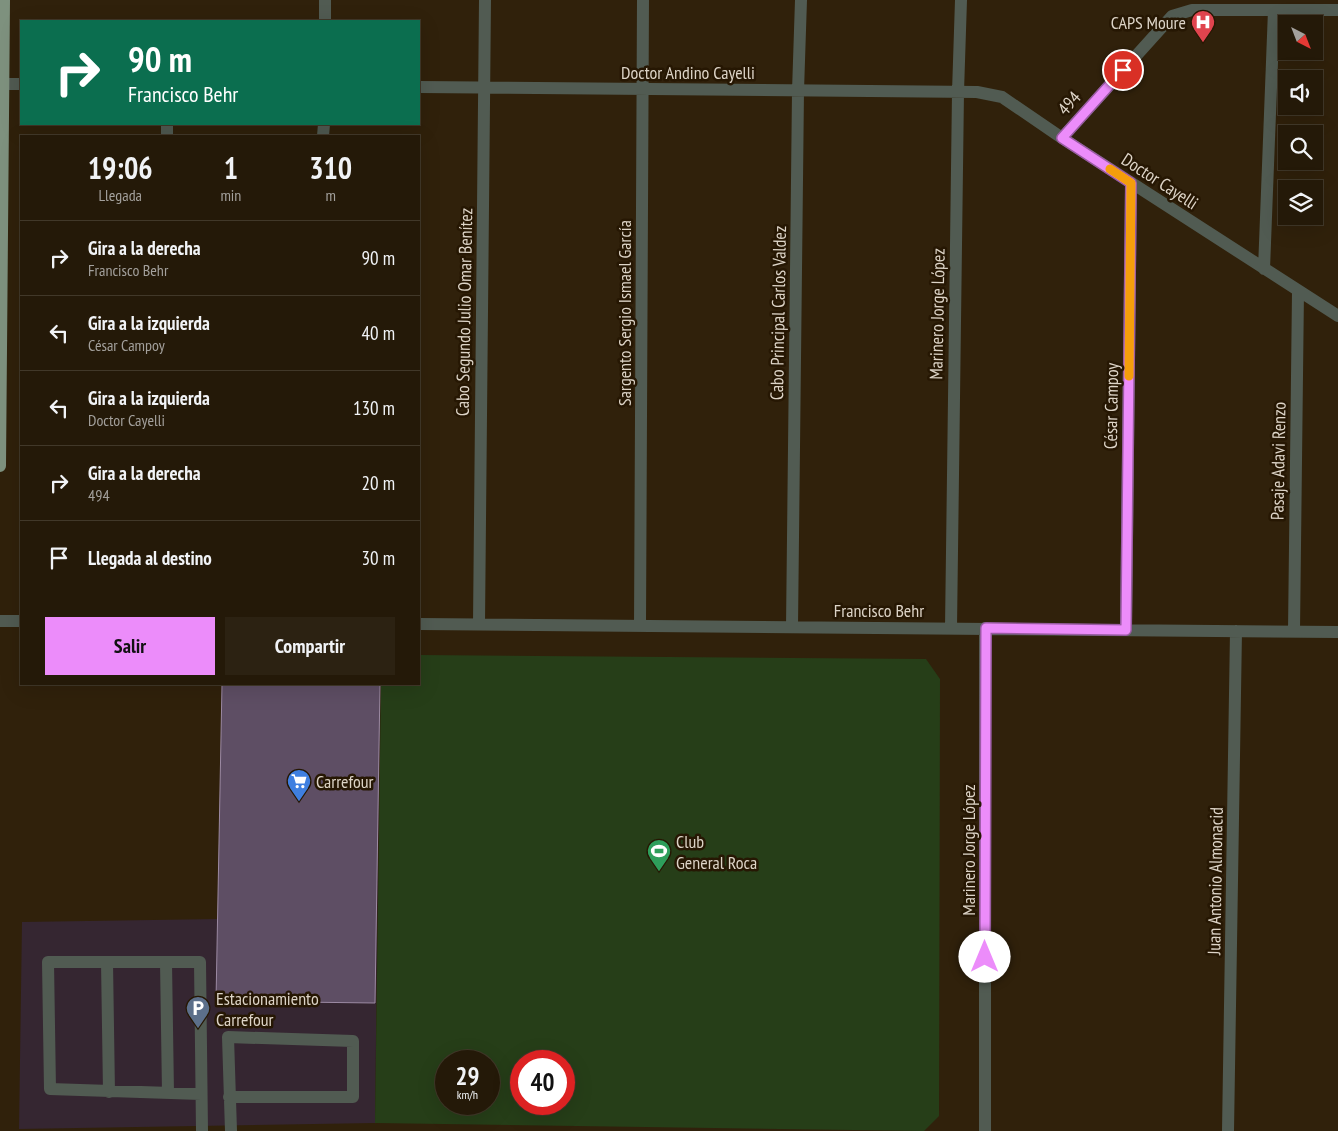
<!DOCTYPE html>
<html lang="es">
<head>
<meta charset="utf-8">
<style>
	:root { --surface:#241908; --page:#2c2212; --text:#f1f3f6; --muted:#a3a09c; --line:#413829; --accent:#ec8cfa }
	body { margin:0; font-family:"PT Sans Narrow",sans-serif; background:var(--page); color:var(--text); height:100vh; display:flex; flex-direction:column; font-size:19px; white-space:nowrap }
	* { box-sizing:border-box; margin:0 }
	p { font-size:16px; color:var(--muted) }
	.icon { flex:none; width:28px; height:28px; fill:none; stroke:currentColor; stroke-width:2; stroke-linecap:round; stroke-linejoin:round }
	.map { position:relative; flex:1; overflow:hidden }
	.panel { position:absolute; left:20px; top:135px; width:400px; height:550px; display:flex; flex-direction:column; background:var(--surface); border-radius:0px; box-shadow:0 5px 20px #0002,0 0 0 1px var(--line) }
	.panel>* { flex:none }
	.banner { position:absolute; left:20px; top:20px; width:400px; height:105px; border-radius:0px; box-shadow:0 5px 20px #0002,0 0 0 1px var(--line); background:#0b6e4f; color:#fff; overflow:hidden }
	.needle { width:32px; rotate:138deg }
	.controls { position:absolute; left:1278px; top:15px; display:grid; gap:10px }
	.controls a { display:grid; place-items:center; width:45px; height:45px; border-radius:0px; background:var(--surface); box-shadow:0 5px 20px #0002,0 0 0 1px var(--line); font-size:25px }
	.speed { position:absolute; left:435px; top:1050px; display:flex; gap:10px; font-size:25px; font-weight:700; text-align:center }
	.speed>* { display:grid; place-content:center; width:65px; height:65px; border-radius:50%; background:var(--surface); box-shadow:0 5px 20px #0002,0 0 0 1px var(--line); line-height:1 }
	.speed small { font-size:12px; font-weight:400 }
	.speed .limit { border:8px solid #d22; background:#fff; color:#111 }
	.pin { position:absolute; display:grid; place-items:center; width:42px; height:42px; color:#fff; margin:-21px; border:2px solid #fff; border-radius:50%; box-shadow:0 1px 5px #0007 }
	.me { position:absolute; width:55px; margin:-28px; rotate:0deg; stroke-linejoin:round; filter:drop-shadow(0 0 4px #0008) }
	.turn { display:flex; align-items:center; gap:18px; height:105px; padding:0 25px; font-size:22px }
	.turn .icon { width:65px; height:65px; stroke-width:2.5 }
	.turn b { display:block; font-size:35px; line-height:42px }
	.eta { display:flex; justify-content:space-evenly; align-items:center; height:85px; text-align:center }
	.eta b { font-size:30px; font-weight:800; line-height:35px }
	.primary-button { display:flex; gap:10px; margin-top:auto; padding:10px 25px }
	.primary-button a { flex:1; height:58px; border-radius:0px; background:var(--accent); color:#111; font-size:20px; font-weight:800; line-height:58px; text-align:center }
	.primary-button a+a { background:var(--page); color:var(--text) }
	ul { padding:0; list-style:none }
	li { display:flex; align-items:center; gap:15px; height:75px; padding:0 25px; border-top:1px solid var(--line) }
	li div { flex:1 }
	li b { display:block; font-size:19px }
	li em { font-style:normal }
	.map>svg:first-child { display:block }
</style>
</head>
<body>
<div class="map">
<svg width="1338" height="1131" viewBox="0 0 1338 1131">
	<rect width="100%" height="100%" fill="#30210b"/>
	<!-- commercial -->
	<path fill="#352631" d="M222,684H380L375,1123L19,1129L22,922L218,919Z"/>
	<!-- green -->
	<path fill="#263e18" fill-rule="evenodd" d="M419,655L926,659L940,679L939,1116L924,1131L375,1123L381,684H419ZM446,1061H489V1104H446ZM521,1061H564V1104H521Z"/>
	<!-- building -->
	<path fill="#5e4e64" stroke="#9c8aa3" d="M222,684H380L375,1003L216,1001Z"/>
	<g fill="none" stroke-linecap="round" stroke-linejoin="round">
		<!-- minor -->
		<path stroke="#515b52" stroke-width="12" d="M325,21V0
			M0,84H21
			M419,87L977,92L1002,97L1062,138L1338,316
			M167,136V124
			M323,136L324,124
			M1062,138L1172,16L1192,10H1338
			M1264,269L1274,10
			M0,621H21
			M419,624L1338,632
			M479,624L485,0
			M640,626L643,0
			M792,627L798,91L801,0
			M951,628L958,92L961,0
			M1126,630L1131,183
			M1294,631L1298,291
			M107,962L109,1092
			M166,962L168,1093
			M201,1094L50,1089L48,962H200L202,1131
			M229,1097H353V1041L228,1037L231,1131
			M985,1131V628
			M1228,1131L1236,631"/>
		<!-- major -->
		<path stroke="#7e917e" stroke-width="12" d="M0,466L4,0"/>
	</g>
	<g fill="none" stroke-linecap="round" stroke-linejoin="round">
		<!-- route casing -->
		<g stroke="#995ba2" stroke-width="12">
			<path id="route" d="M985,957L986,628L1126,630L1131,183L1062,138L1123,70"/>
		</g>
		<!-- route -->
		<use href="#route" stroke="#ec8cfa" stroke-width="9"/>
		<!-- slow -->
		<path stroke="#f59e0b" stroke-width="9" d="M1110,169L1131,183L1129,376"/>
	</g>
	<!-- icons -->
	<defs>
		<g id="hospital-pin" transform="scale(1.25)"><path d="M0 17L-7.5 6A9.5 9.5 0 1 1 7.5 6Z" fill="#e0444e" stroke="#261703"/><path d="M-5-5h3v3.5h4V-5h3V5h-3V1.5h-4V5h-3Z" fill="#fff"/></g>
		<g id="supermarket-pin" transform="scale(1.25)"><path d="M0 17L-7.5 6A9.5 9.5 0 1 1 7.5 6Z" fill="#3f7fe0" stroke="#261703"/><path d="M-6-5.5h2.5l.6 2H6L4.5 2H-2.5L-4.4-4H-6ZM-1.5 3.2a1.3 1.3 0 1 0 .1 0ZM3 3.2a1.3 1.3 0 1 0 .1 0Z" fill="#fff"/></g>
		<g id="stadium-pin" transform="scale(1.25)"><path d="M0 17L-7.5 6A9.5 9.5 0 1 1 7.5 6Z" fill="#2e9e5b" stroke="#261703"/><path d="M0-5a6.5 5 0 1 0 0 10a6.5 5 0 1 0 0-10ZM-3.5-1.8h7v3.6h-7Z" fill="#fff"/></g>
		<g id="parking-pin" transform="scale(1.25)"><path d="M0 17L-7.5 6A9.5 9.5 0 1 1 7.5 6Z" fill="#5c6f8a" stroke="#261703"/><path d="M-3.5-5.5H1a3.5 3.5 0 0 1 0 7H-1V5.5H-3.5ZM-1-3.4V-.6H.8a1.4 1.4 0 0 0 0-2.8Z" fill="#fff"/></g>
	</defs>
	<g fill-rule="evenodd">
		<use href="#hospital-pin" x="1203" y="22"/>
		<use href="#supermarket-pin" x="299" y="781"/>
		<use href="#stadium-pin" x="659" y="851"/>
		<use href="#parking-pin" x="198" y="1008"/>
	</g>
	<g text-anchor="middle" dominant-baseline="central" stroke-width="5" stroke-linejoin="round" paint-order="stroke">
		<!-- poi labels -->
		<g font-size="18" fill="#ddd4c7" stroke="#261703" text-anchor="start">
			<text x="1186" y="22" text-anchor="end">CAPS Moure</text>
			<text x="316" y="781">Carrefour</text>
			<text x="676" y="841">Club<tspan x="676" dy="21">General Roca</tspan></text>
			<text x="216" y="998">Estacionamiento<tspan x="216" dy="21">Carrefour</tspan></text>
		</g>
		<!-- street labels -->
		<g font-size="18" fill="#ddd4c7" stroke="#261703">
			<text x="688" y="72">Doctor Andino Cayelli</text>
			<text transform="translate(1069 103) rotate(-48)">494</text>
			<text transform="translate(1160 181) rotate(33)">Doctor Cayelli</text>
			<text transform="translate(464 312) rotate(-89)">Cabo Segundo Julio Omar Benítez</text>
			<text transform="translate(624 313) rotate(-90)">Sargento Sergio Ismael García</text>
			<text transform="translate(778 313) rotate(-89)">Cabo Principal Carlos Valdez</text>
			<text transform="translate(937 314) rotate(-89)">Marinero Jorge López</text>
			<text transform="translate(1111 406) rotate(-89)">César Campoy</text>
			<text transform="translate(1278 461) rotate(-89)">Pasaje Adavi Renzo</text>
			<text x="879" y="610">Francisco Behr</text>
			<text transform="translate(968 850) rotate(-90)">Marinero Jorge López</text>
			<text transform="translate(1215 881) rotate(-89)">Juan Antonio Almonacid</text>
		</g>
	</g>
</svg>
<div class="controls">
<a><svg class="needle" viewBox="-14 -14 28 28"><path d="M0-13l5 13h-10z" fill="#e53935"/><path d="M0 13l5-13h-10z" fill="#a3a09c"/></svg></a>
<a><svg class="icon" aria-label="sound" viewBox="0 0 24 24"><path d="M4 9h4l5-4v14l-5-4H4zM17 9q2 3 0 6"/></svg></a>
<a><svg class="icon" aria-label="search" viewBox="0 0 24 24"><circle cx="10" cy="10" r="6"/><path d="M15 15l6 6"/></svg></a>
<a><svg class="icon" aria-label="layers" viewBox="0 0 24 24"><path d="M12 4l9 5-9 5-9-5zM3 14l9 5 9-5"/></svg></a>
</div>
<div class="speed"><div>29<small>km/h</small></div><div class="limit">40</div></div>
<div class="pin" style="left:1123px;top:70px;background:#d93025"><svg class="icon" aria-label="arrive" viewBox="0 0 24 24"><path d="M6 21V4h12l-3 4 3 4H6"/></svg></div>
<svg class="me" style="left:985px;top:957px" viewBox="-20 -20 40 40"><circle r="19" fill="#fff"/><path d="M0-13L10 11 0 6-10 11z" fill="#ec8cfa"/></svg>
<div class="banner">
<div class="turn"><svg class="icon" aria-label="right" viewBox="0 0 24 24"><path d="M7 20v-9h11M14 6l5 5-5 5"/></svg><div><b>90 m</b>Francisco Behr</div></div>
</div>
<section class="panel">
<div class="eta">
<div><b>19:06</b><p>Llegada</p></div>
<div><b>1</b><p>min</p></div>
<div><b>310</b><p>m</p></div>
</div>
<ul>
<li><svg class="icon" aria-label="right" viewBox="0 0 24 24"><path d="M7 20v-9h11M14 6l5 5-5 5"/></svg><div><b>Gira a la derecha</b><p>Francisco Behr</p></div><em>90 m</em></li>
<li><svg class="icon" aria-label="left" viewBox="0 0 24 24"><path d="M17 20v-9H6M10 6l-5 5 5 5"/></svg><div><b>Gira a la izquierda</b><p>César Campoy</p></div><em>40 m</em></li>
<li><svg class="icon" aria-label="left" viewBox="0 0 24 24"><path d="M17 20v-9H6M10 6l-5 5 5 5"/></svg><div><b>Gira a la izquierda</b><p>Doctor Cayelli</p></div><em>130 m</em></li>
<li><svg class="icon" aria-label="right" viewBox="0 0 24 24"><path d="M7 20v-9h11M14 6l5 5-5 5"/></svg><div><b>Gira a la derecha</b><p>494</p></div><em>20 m</em></li>
<li><svg class="icon" aria-label="arrive" viewBox="0 0 24 24"><path d="M6 21V4h12l-3 4 3 4H6"/></svg><div><b>Llegada al destino</b></div><em>30 m</em></li>
</ul>
<div class="primary-button"><a>Salir</a><a>Compartir</a></div>
</section>
</div>
</body>
</html>
